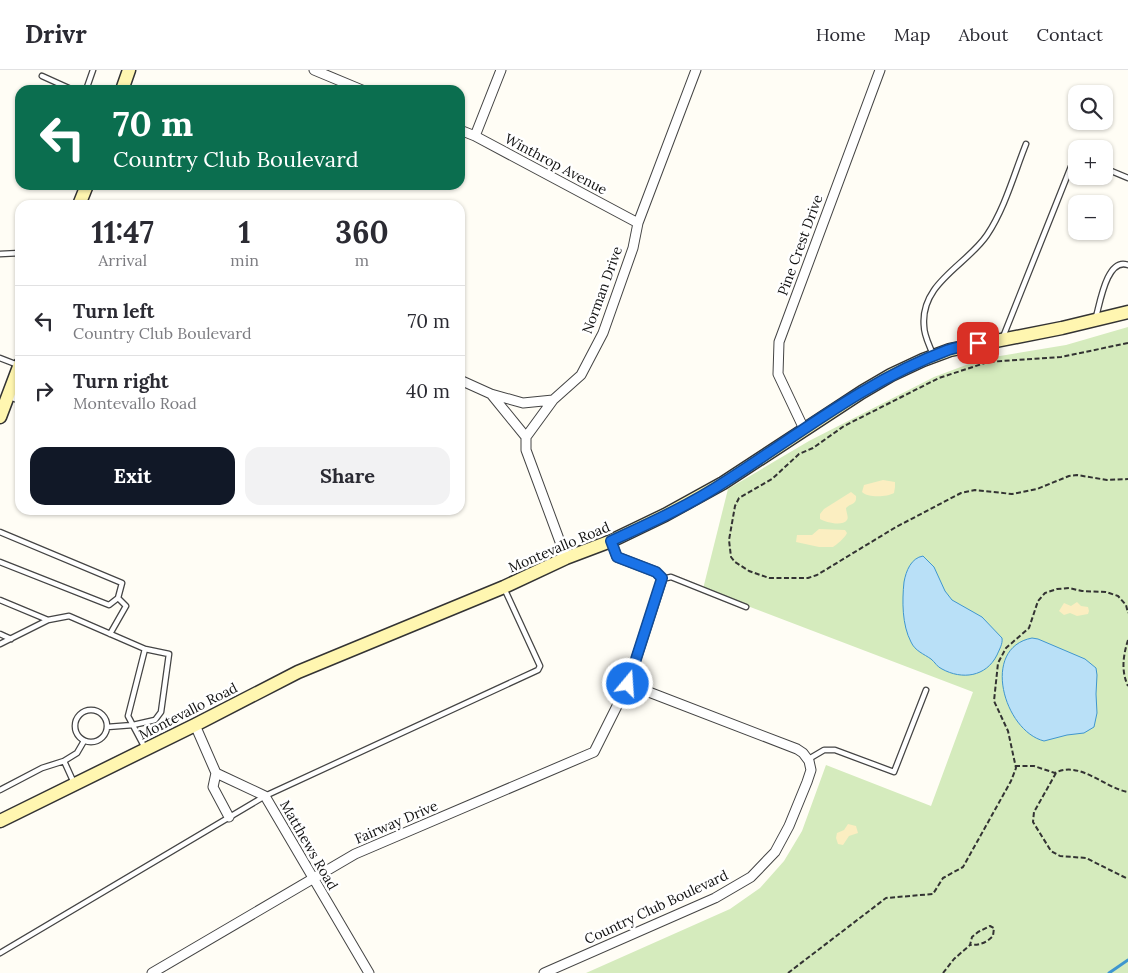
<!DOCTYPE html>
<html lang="en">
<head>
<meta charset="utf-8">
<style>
	:root { --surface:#fff; --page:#f2f2f3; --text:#2b2b33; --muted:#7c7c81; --line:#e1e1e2; --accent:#111827 }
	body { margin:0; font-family:Lora,serif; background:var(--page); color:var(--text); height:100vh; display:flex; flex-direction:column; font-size:19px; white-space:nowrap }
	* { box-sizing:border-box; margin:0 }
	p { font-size:16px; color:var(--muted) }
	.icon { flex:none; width:28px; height:28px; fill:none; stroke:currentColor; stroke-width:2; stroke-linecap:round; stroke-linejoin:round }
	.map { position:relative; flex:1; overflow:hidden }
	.side { position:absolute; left:15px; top:130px; width:450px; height:315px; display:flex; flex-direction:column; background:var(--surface); border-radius:15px; box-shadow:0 1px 4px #0004 }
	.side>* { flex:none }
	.top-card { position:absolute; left:15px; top:15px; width:450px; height:105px; border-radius:15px; box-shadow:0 1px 4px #0004; background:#0b6e4f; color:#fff; overflow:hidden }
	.buttons { position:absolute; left:1068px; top:15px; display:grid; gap:10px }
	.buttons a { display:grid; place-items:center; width:45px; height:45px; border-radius:10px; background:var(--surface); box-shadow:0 1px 4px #0004; font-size:25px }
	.pin { position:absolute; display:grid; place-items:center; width:42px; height:42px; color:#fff; margin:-21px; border-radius:10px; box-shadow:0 2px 8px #0006 }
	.me { position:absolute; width:55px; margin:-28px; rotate:18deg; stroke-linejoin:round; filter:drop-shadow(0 0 4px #0008) }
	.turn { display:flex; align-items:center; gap:18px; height:105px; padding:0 15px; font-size:22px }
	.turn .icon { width:65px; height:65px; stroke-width:2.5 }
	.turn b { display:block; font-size:35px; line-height:42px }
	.eta { display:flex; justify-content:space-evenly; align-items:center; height:85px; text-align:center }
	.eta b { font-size:30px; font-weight:700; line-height:35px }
	.primary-button { display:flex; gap:10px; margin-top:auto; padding:10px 15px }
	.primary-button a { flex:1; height:58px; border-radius:15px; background:var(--accent); color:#fff; font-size:20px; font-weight:700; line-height:58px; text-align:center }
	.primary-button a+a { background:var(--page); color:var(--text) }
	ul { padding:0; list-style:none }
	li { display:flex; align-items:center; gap:15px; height:70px; padding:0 15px; border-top:1px solid var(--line) }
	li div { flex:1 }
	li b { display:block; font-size:19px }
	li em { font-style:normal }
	header { display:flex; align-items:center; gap:30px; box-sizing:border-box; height:70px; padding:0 25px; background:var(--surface); border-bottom:1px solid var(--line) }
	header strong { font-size:24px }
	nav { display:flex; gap:28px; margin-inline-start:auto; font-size:18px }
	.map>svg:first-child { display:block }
</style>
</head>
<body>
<header>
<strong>Drivr</strong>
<nav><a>Home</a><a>Map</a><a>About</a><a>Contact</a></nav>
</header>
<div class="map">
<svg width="1128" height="903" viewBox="0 0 1128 903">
	<rect width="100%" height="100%" fill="#fffdf5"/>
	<!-- green -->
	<path fill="#d5ebbd" d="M1128,257V903H586L730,839L760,818L784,791L802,761L826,695L931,736L973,622L703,519L728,419L809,371L934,307L982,289L1066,275Z"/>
	<!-- sand -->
	<path fill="#fbeec1" d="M883,410L895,412V417L894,423C887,427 868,428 862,422L864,415Z
		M851,422L856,426C857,435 851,433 846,438C846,442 849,447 847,450C842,457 825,452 820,449V444L824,439Z
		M819,459L845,460L847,463C845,468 836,475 833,477H819L796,472L797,465H812Z
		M1077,532L1081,536L1088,537L1089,541L1088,544L1077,546L1070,543L1064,545L1059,541L1064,533L1071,536Z
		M848,754L856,756L858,763L849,766L843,775L838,774L836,768L837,763L844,760Z"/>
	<!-- water -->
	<path fill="#b9e0f7" stroke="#3f96cf" d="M923,486L934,497L945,521L952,530L982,547L1002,568C1003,574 999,580 997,585C986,607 962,610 942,599C937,597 935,592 931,589C924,584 915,581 911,572C902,555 902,531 904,512C906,501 911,488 923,486Z
		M1032,568L1038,569L1085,589L1096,598L1097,605L1096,624L1097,643L1094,657L1084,663L1067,665L1044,671C1004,661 980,578 1032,568Z"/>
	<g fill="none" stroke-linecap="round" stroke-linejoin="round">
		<!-- stream -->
		<path stroke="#3f96cf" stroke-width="3" d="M1109,903L1128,890"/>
		<!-- lane casing -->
		<g stroke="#444" stroke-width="7">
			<path id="lane" d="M42,6L73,20
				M86,20L93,0
				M1104,98L1128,108
				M0,184L20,183
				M1096,247C1100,233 1107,187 1128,195
				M1003,267L1072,94L1076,91
				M933,285C930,276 924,266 924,256C920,213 967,195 987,165C1005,138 1014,104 1026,74
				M0,288L18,295
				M0,462L122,513L118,528L126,536L110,564
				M0,492L109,535L118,528
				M662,509L671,507L746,537
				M0,530L48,550
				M0,564L11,569
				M0,574L48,550L69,546L145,579L169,584L161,642L155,650L133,655L107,657
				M75 656a16 16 0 1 1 32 0a16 16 0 1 1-32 0Z
				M145,678L128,646L145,579
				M807,690L824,680H835L894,702L926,620
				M64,691L74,713
				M0,720L42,698L64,691L77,683L84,671
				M0,883L265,726L538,600L540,596L504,518"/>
		</g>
		<!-- street casing -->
		<g stroke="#444" stroke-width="11">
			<path id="street" d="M314,0L362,20
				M460,60L475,66L638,153
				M475,66L501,0
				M460,310L491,324L526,367
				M9,324L20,329
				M491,324L523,333L553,330
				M804,359L778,304L779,272L880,0
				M566,488L526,380V367L553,330L581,305L603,263L633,178L638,153L696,0
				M195,655L216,703L265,726L369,903
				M216,703L213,717L229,747
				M152,903L355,784L594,682L628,614L662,509L656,502L617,487L611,471
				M544,903L715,828L751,807L775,782L789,756L807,712L811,700L809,691L803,683L797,679L628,614"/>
		</g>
		<!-- secondary casing -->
		<g stroke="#333" stroke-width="15">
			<path id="secondary" d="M122,20L129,0
				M79,135L87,115
				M0,347L20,294
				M0,751L195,655L298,602L504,517L566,488L611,471L665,445L723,413L862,322L891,305L923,290L950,280L1062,258L1128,242"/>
		</g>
		<!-- path -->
		<path stroke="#333" stroke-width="2" stroke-dasharray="5 2.5" stroke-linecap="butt" d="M1128,273L1061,287L988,292L939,308L844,356L813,378L799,384L772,409L739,428L735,436L729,470L731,487L735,492L749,501L769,508H808L817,505L896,457L961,423L975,420L1012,424L1037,419L1069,406L1077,405L1107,410L1128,409
			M1128,570C1123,586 1121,601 1128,616
			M1015,696H1034L1055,703C1080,690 1104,718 1128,722
			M1056,703L1034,742L1033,752L1051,781L1060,786L1086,788L1128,809
			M788,903L886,828L933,824L943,808L963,797L1011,711L1016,698L1008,661L994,631L998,593L1006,578L1029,558L1038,531L1045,523L1057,519L1069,518L1082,521L1106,522L1118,526L1126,535L1128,543
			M943,903L954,889L970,875L972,867L978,862L990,856L994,858L993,866C986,873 980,875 970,875"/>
		<!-- lane -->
		<use href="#lane" stroke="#fff" stroke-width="4.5"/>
		<!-- street -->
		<use href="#street" stroke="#fff" stroke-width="9"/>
		<!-- secondary -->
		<use href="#secondary" stroke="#fff6b0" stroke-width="12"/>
	</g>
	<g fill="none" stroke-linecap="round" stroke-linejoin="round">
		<!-- route casing -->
		<g stroke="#114b97" stroke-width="12">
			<path id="route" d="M628,614L662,508L656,502L617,487L611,471C650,453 690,435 726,411C798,365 867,310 948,280C958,277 968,275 978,273"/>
		</g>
		<!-- route -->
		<use href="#route" stroke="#1a73e8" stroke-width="9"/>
	</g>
	<g text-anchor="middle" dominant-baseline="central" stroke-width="5" stroke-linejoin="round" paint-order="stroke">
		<!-- street labels -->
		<g font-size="14" fill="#111" stroke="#fff">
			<text transform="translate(556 94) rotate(28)">Winthrop Avenue</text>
			<text transform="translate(800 175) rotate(-70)">Pine Crest Drive</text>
			<text transform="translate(602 220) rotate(-70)">Norman Drive</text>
			<text transform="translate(559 477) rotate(-23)">Montevallo Road</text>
			<text transform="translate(188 641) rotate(-27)">Montevallo Road</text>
			<text transform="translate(396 752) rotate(-23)">Fairway Drive</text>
			<text transform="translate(309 775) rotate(60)">Matthews Road</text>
			<text transform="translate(656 837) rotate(-25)">Country Club Boulevard</text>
		</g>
	</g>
</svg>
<div class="buttons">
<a><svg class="icon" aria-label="search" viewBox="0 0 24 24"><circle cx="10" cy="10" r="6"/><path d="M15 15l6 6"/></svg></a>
<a>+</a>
<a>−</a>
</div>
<div class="pin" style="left:978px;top:273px;background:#d93025"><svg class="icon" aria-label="arrive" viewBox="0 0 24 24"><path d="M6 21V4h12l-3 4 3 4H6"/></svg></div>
<svg class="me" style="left:628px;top:614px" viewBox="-20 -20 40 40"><circle r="17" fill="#1a73e8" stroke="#fff" stroke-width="3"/><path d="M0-11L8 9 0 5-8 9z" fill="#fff"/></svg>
<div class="top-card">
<div class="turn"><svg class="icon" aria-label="left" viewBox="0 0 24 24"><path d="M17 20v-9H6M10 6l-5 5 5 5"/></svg><div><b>70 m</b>Country Club Boulevard</div></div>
</div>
<section class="side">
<div class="eta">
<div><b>11:47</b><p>Arrival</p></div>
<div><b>1</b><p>min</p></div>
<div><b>360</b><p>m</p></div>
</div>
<ul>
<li><svg class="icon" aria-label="left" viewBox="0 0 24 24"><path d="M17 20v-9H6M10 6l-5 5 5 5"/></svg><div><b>Turn left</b><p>Country Club Boulevard</p></div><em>70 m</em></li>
<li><svg class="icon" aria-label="right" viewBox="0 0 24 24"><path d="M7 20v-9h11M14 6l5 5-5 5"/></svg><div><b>Turn right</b><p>Montevallo Road</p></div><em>40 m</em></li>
</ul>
<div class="primary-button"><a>Exit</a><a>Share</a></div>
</section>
</div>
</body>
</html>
